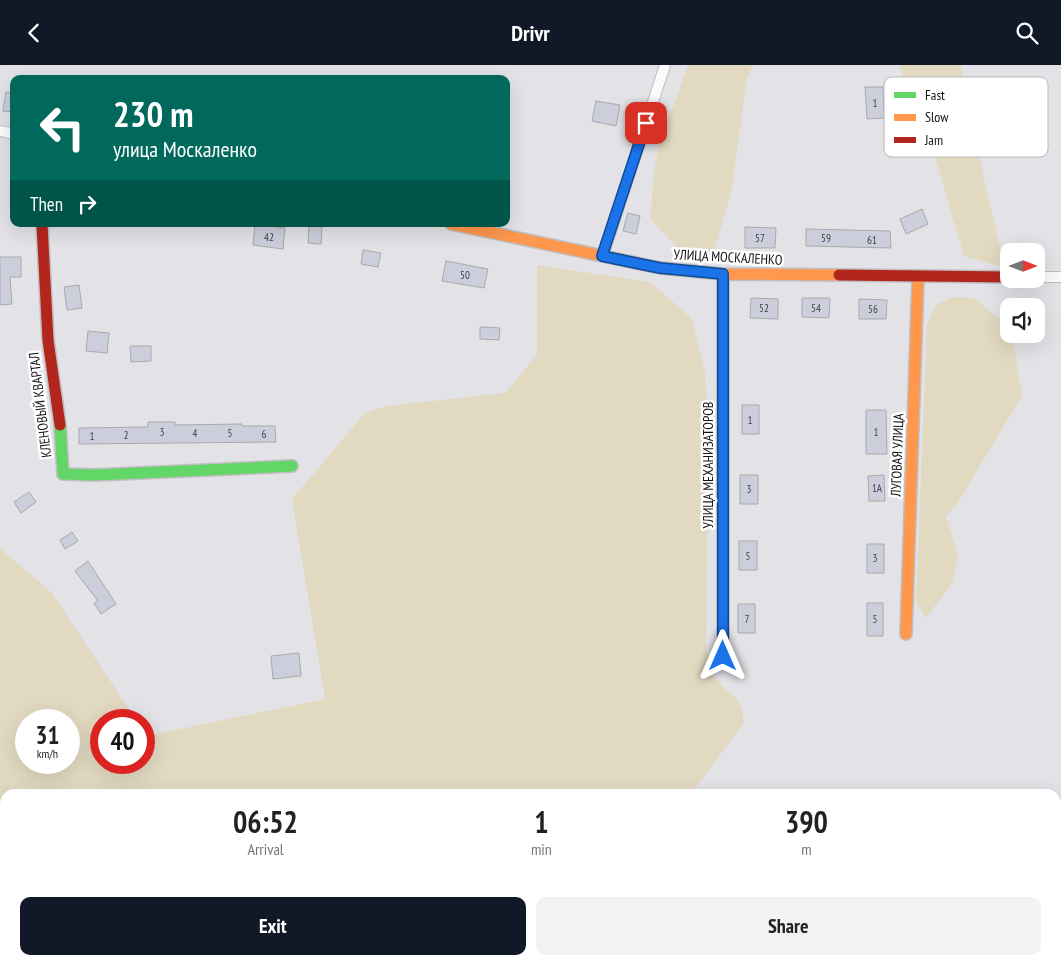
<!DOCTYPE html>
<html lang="en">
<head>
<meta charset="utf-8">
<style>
	:root { --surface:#fff; --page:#f2f2f2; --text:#222; --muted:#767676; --accent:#111827 }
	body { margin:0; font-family:"PT Sans Narrow",sans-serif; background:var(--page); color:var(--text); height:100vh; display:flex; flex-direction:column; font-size:19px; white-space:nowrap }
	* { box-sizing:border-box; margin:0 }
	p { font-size:16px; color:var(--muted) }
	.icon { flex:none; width:28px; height:28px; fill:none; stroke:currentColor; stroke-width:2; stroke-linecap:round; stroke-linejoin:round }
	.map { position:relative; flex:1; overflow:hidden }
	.side { position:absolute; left:0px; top:724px; width:1061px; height:176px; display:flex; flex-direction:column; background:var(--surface); border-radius:15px 15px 0 0; box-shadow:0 5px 20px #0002 }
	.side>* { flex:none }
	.banner { position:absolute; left:10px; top:10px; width:500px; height:152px; border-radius:10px; box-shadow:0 5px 20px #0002; background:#00695c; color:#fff; overflow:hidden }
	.needle { width:32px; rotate:90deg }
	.buttons { position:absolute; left:1000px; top:178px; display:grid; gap:10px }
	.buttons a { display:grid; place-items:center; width:45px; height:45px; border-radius:10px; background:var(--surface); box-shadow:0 5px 20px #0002; font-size:25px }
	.speed { position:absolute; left:15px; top:644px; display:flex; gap:10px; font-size:25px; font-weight:700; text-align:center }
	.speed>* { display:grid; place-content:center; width:65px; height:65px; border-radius:50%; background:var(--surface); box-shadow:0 5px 20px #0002; line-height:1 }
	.speed small { font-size:12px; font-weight:400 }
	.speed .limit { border:8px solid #d22; background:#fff; color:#111 }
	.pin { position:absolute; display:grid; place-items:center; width:42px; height:42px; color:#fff; margin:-21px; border-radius:10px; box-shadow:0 2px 8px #0006 }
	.me { position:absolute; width:55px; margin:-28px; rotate:0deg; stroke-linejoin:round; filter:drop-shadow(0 0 4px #0008) }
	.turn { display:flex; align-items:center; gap:18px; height:105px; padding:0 20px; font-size:22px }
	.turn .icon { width:65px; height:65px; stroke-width:2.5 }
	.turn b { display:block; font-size:35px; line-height:42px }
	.then { display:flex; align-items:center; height:48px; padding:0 20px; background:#0003; gap:10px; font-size:19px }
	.eta { display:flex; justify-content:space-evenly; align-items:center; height:85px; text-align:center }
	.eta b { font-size:30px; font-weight:600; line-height:35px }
	.action { display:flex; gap:10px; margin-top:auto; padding:10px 20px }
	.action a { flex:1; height:58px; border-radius:10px; background:var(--accent); color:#fff; font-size:20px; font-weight:600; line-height:58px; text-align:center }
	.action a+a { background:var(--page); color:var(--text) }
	header { display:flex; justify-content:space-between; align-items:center; height:65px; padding:0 20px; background:var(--accent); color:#fff; font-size:22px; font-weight:600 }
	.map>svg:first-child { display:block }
</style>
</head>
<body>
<header><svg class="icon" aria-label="back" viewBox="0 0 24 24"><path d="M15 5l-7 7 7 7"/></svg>Drivr<svg class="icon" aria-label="search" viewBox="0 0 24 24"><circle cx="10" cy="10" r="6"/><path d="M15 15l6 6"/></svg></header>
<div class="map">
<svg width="1061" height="899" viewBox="0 0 1061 899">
	<rect width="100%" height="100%" fill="#e3e3e7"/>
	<!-- green -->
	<path fill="#e2d9c1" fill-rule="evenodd" d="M688,0H753L746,17L732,124L714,186L680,185L651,155C652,126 653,98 662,70C670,46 681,24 688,0Z
		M899,0H961L978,88L1005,203L964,191L929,71Z
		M537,200L650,217L691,253L705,307L709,368L706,580C708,589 709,603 714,611C726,630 746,631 743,659L691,729H5V895H579L577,899H0V483L52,528L136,655H101V698H144V667L146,671L325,634L292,434L365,348L387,341L505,328L537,290ZM26,655H69V698H26Z
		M953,232L975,233L1009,263V269H1012L1022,331L956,441L946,451L958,491L953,517L926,553L916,537L927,260L936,240Z"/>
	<!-- building -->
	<path fill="#cdcedc" stroke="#a9a9ab" d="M865,22H883L884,53L867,54Z
		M6,27L14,28V47L3,46Z
		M596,36L620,40L616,61L592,56Z
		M922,144L928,159L906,169L900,154Z
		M628,148L640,151L636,169L623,166Z
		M255,160L285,163L283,184L253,180Z
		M309,161L322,162L321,179L308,178Z
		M745,162L776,163L775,183H745Z
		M806,164L890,166L891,183L806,181Z
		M363,185L381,188L378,202L361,199Z
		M0,192H21V212H10L12,239L0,240Z
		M446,196L488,204L484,223L442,216Z
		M79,220L82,243L67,245L64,222Z
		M751,233L778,234V254L750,253Z
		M802,233H830L829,253L802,252Z
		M859,234L887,235L886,254H859Z
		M480,262L500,263L499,275L480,274Z
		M88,266L109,268L107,288L86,286Z
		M130,281H151V296L131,297Z
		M742,340H759V369H742Z
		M866,345H886L887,389H866Z
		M148,357H175V360L242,359V361H275L276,377L79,379V363L148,362Z
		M740,410H758V439H740Z
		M884,410L885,436H869L868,411Z
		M29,427L36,437L21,448L14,437Z
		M72,467L78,476L65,484L60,475Z
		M739,476H757V505H739Z
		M867,479H884V508H867Z
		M88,496L116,539L101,549L94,538L98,536L75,506Z
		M867,538H883V571H867Z
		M738,539H755V568H738Z
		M299,588L301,611L273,614L271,591Z"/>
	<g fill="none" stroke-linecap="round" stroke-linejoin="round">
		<!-- street casing -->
		<g stroke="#bfbfc1" stroke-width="12">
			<path id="street" d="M0,66L14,69
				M603,191L665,0
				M1036,212H1061"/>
		</g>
		<!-- fast casing -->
		<g stroke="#bfbfc1" stroke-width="14">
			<path id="fast" d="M60,360L63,409L95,410L292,401
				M723,407V591"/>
		</g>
		<!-- slow casing -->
		<g stroke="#bfbfc1" stroke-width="14">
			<path id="slow" d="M451,159L660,203L723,209L839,210
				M723,209V407
				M906,569L918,212"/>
		</g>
		<!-- jam casing -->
		<g stroke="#bfbfc1" stroke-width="14">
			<path id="jam" d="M42,159L48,275L60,360
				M839,210L1009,212"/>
		</g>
		<!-- street -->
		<use href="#street" stroke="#fbfbfb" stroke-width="10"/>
		<!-- fast -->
		<use href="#fast" stroke="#63d668" stroke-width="11"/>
		<!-- slow -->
		<use href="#slow" stroke="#ff974d" stroke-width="11"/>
		<!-- jam -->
		<use href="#jam" stroke="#b3261e" stroke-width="11"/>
	</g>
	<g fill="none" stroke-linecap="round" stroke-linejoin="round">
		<!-- route casing -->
		<g stroke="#114b97" stroke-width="12">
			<path id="route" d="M646,58L602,191L660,203L723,209V591"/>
		</g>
		<!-- route -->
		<use href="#route" stroke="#1a73e8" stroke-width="9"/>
	</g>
	<g text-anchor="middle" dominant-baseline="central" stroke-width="5" stroke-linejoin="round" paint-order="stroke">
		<!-- number labels -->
		<g font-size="11" fill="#424348">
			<text x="875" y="38">1</text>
			<text x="269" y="172">42</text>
			<text x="760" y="173">57</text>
			<text x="826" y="173">59</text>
			<text x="872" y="175">61</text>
			<text x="465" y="210">50</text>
			<text x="764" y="243">52</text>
			<text x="816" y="243">54</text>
			<text x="873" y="244">56</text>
			<text x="750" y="355">1</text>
			<text x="162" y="367">3</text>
			<text x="876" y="367">1</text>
			<text x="195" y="368">4</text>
			<text x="230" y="368">5</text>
			<text x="264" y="369">6</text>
			<text x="126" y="370">2</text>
			<text x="92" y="371">1</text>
			<text x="877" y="423">1А</text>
			<text x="749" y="424">3</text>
			<text x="748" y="491">5</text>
			<text x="875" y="493">3</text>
			<text x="747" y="554">7</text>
			<text x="875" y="554">5</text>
		</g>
		<!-- street labels -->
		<g font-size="14" fill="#131315" stroke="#fff">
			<text transform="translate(728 192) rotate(3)">УЛИЦА МОСКАЛЕНКО</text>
			<text transform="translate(40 340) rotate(-97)">КЛЕНОВЫЙ КВАРТАЛ</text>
			<text transform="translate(897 390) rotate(-88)">ЛУГОВАЯ УЛИЦА</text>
			<text transform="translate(708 400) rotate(-90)">УЛИЦА МЕХАНИЗАТОРОВ</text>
		</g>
	</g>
	<!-- legend -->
	<rect x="884" y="12" width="164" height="80" rx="8" fill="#fff" stroke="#b8b8b9" stroke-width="1"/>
	<rect x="894" y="27" width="22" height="6" fill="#63d668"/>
	<rect x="894" y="49" width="22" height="7" fill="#ff974d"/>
	<rect x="894" y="72" width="22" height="6" fill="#b3261e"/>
	<g font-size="14" fill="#131315">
		<text x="925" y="35">Fast</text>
		<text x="925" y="57">Slow</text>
		<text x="925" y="80">Jam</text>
	</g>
</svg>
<div class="buttons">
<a><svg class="needle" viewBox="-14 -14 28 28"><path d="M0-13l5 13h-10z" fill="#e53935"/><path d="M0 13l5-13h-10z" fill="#767676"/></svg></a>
<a><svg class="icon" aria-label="sound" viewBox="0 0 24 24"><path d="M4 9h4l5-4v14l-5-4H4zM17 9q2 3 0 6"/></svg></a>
</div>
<div class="speed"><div>31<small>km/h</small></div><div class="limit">40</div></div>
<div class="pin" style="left:646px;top:58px;background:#d93025"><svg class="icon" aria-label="arrive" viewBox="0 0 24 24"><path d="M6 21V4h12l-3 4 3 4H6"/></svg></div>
<svg class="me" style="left:723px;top:591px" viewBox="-20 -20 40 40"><path d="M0-17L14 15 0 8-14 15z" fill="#1a73e8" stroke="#fff" stroke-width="4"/></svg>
<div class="banner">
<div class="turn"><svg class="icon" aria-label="left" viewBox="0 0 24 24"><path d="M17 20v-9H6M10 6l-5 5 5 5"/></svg><div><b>230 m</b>улица Москаленко</div></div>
<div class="then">Then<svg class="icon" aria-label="right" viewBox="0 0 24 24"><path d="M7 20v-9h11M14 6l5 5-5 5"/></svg></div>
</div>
<section class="side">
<div class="eta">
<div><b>06:52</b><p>Arrival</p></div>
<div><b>1</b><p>min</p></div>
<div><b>390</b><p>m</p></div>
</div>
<div class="action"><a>Exit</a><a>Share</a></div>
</section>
</div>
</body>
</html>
